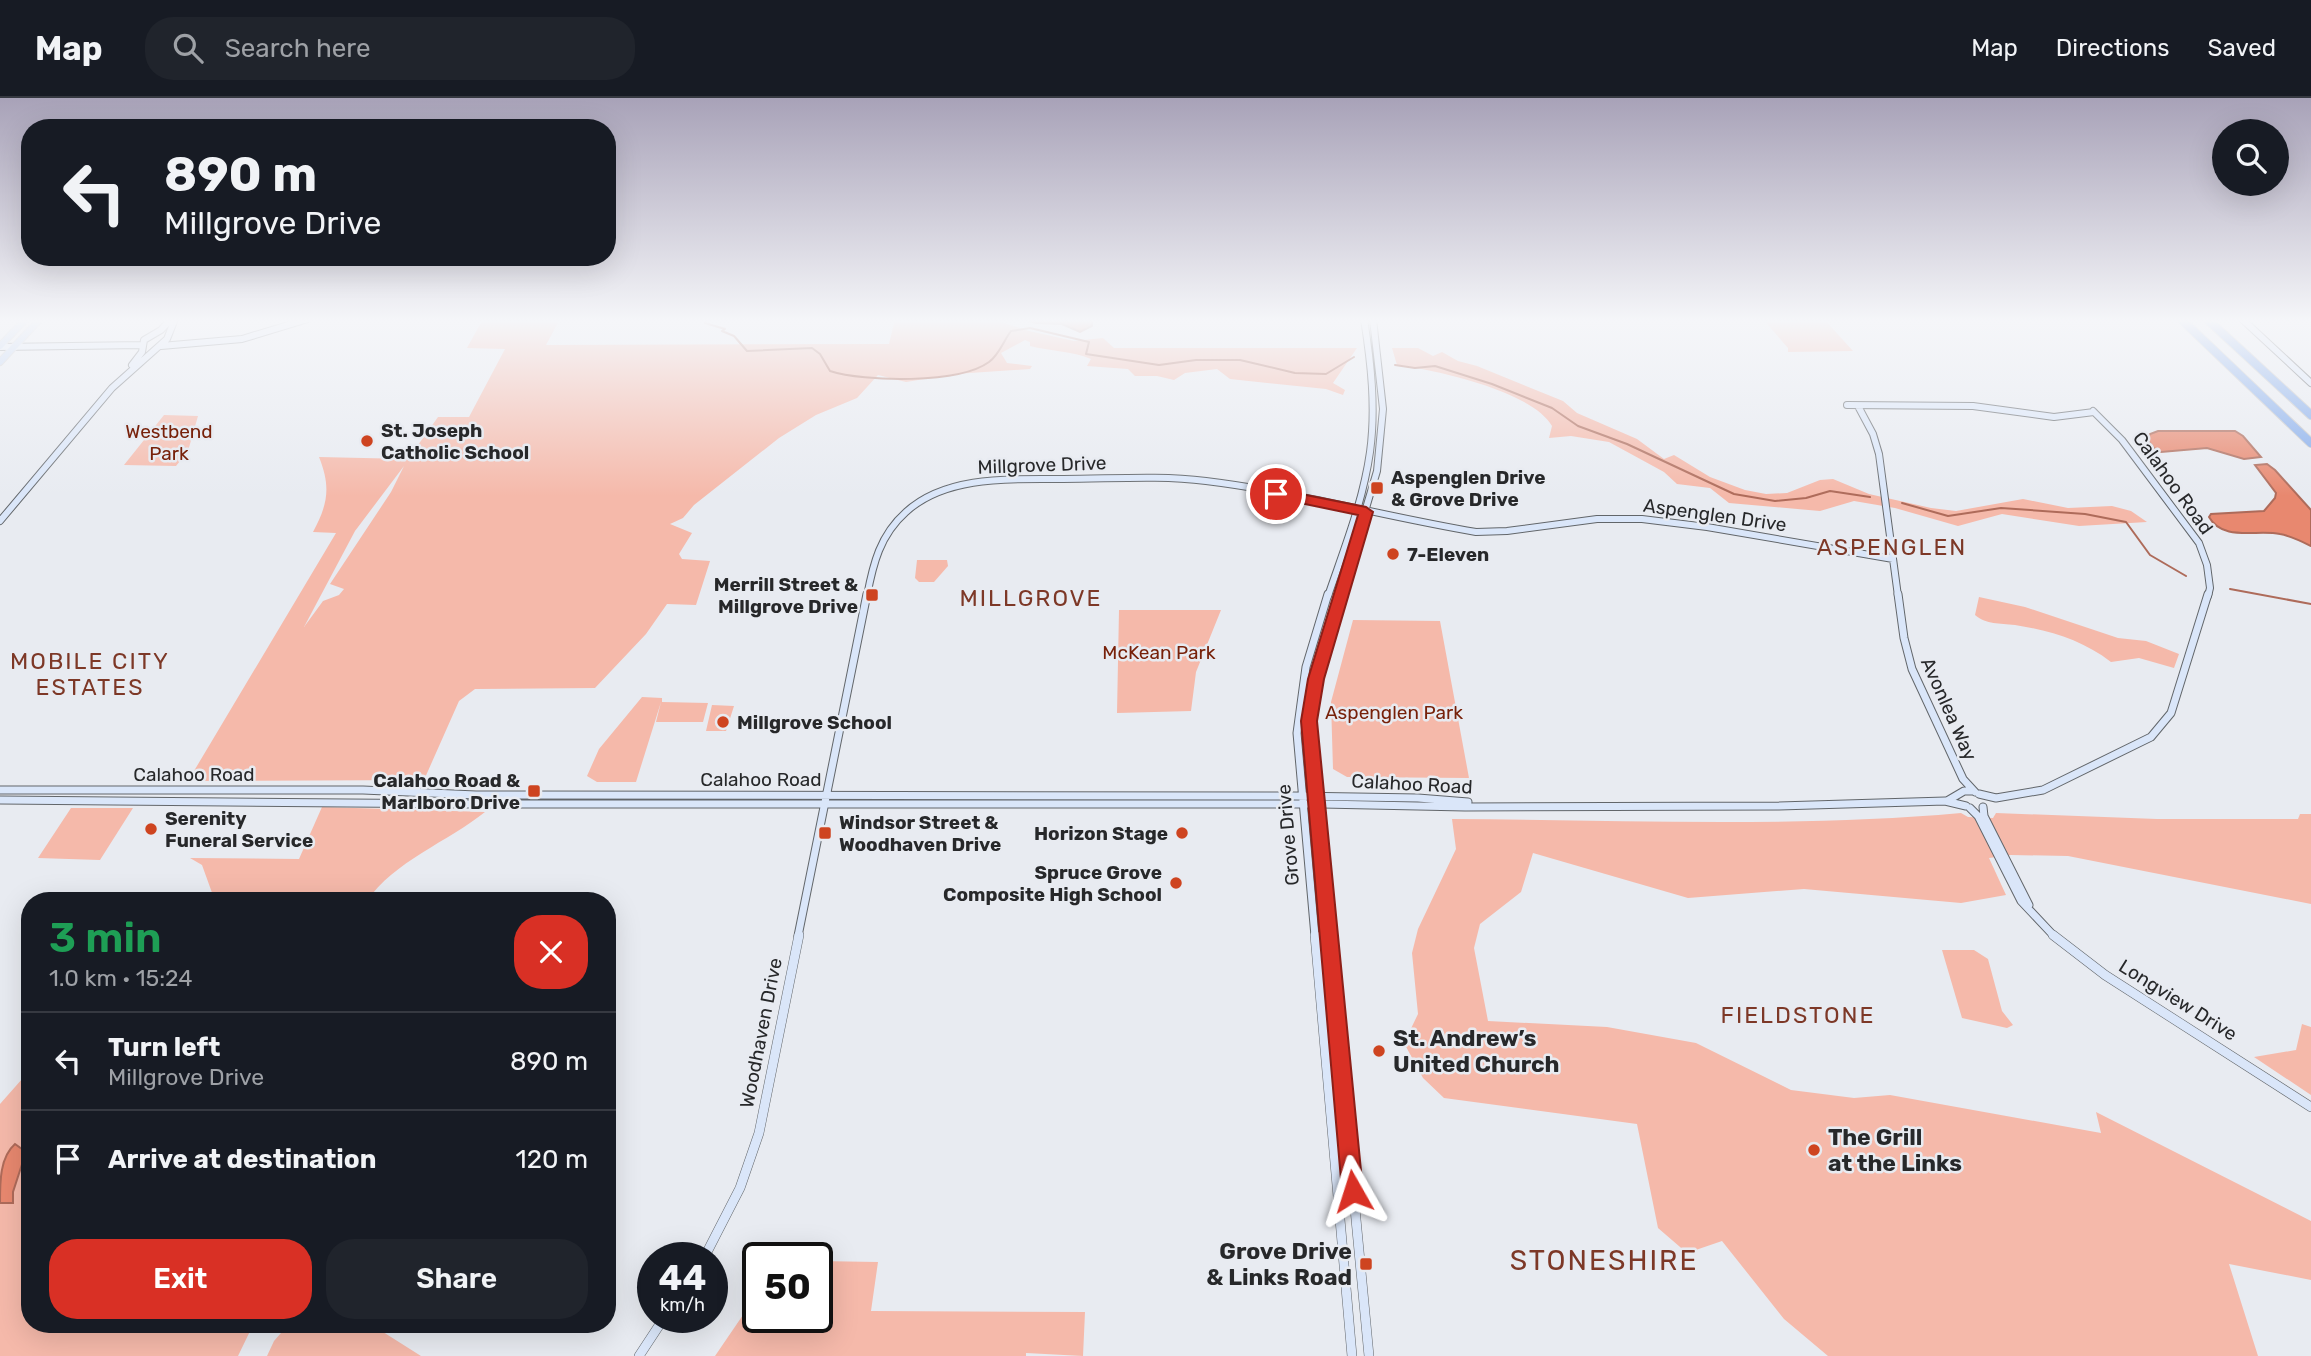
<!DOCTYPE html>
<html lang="en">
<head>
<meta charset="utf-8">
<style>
	:root { --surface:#171b24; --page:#20242c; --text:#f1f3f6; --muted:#9ea1a6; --line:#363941; --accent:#d93025 }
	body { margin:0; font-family:Rubik,sans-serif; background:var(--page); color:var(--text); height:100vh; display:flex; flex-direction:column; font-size:26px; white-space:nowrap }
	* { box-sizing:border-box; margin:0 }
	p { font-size:23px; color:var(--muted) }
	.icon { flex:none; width:38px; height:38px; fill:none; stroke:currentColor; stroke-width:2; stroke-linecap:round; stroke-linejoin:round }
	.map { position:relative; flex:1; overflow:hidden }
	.side { position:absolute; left:21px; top:794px; width:595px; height:441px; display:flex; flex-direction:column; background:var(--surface); border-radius:28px; box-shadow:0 7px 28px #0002 }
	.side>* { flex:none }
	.hud { position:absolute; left:21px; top:21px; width:595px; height:147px; border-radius:28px; box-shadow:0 7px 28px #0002; background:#171b24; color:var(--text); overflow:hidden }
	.fabs { position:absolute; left:2212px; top:21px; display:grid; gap:14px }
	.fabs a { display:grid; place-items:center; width:77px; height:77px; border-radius:50%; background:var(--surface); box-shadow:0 7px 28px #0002; font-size:35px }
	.speed { position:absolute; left:637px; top:1144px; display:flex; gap:14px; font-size:35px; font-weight:700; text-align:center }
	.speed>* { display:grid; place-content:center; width:91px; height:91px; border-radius:50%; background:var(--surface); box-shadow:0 7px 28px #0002; line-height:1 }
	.speed small { font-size:18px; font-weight:400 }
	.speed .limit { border:4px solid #111; border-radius:10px; background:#fff; color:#111 }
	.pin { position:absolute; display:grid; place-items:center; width:60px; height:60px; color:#fff; margin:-30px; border:4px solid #fff; border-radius:50%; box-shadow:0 2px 7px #0007 }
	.me { position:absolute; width:77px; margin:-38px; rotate:354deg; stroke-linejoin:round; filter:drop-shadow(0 0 5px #0008) }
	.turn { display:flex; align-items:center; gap:24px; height:147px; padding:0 28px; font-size:32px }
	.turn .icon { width:91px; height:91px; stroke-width:2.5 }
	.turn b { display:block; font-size:49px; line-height:60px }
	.round { display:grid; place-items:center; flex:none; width:74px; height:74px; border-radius:28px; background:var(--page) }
	.overview { display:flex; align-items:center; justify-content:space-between; height:119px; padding:0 28px }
	h1 { font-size:42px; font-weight:600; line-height:52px; color:#1e9e55 }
	.action { display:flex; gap:14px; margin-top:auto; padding:14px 28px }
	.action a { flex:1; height:80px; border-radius:28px; background:var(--accent); color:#fff; font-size:28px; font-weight:600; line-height:80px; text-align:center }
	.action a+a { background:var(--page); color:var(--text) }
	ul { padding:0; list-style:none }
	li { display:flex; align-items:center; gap:21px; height:98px; padding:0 28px; border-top:2px solid var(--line) }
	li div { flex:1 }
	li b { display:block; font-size:26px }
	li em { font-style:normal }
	header { display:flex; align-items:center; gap:42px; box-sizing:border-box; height:98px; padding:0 35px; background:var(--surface); border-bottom:2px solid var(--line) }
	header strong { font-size:33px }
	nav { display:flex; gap:38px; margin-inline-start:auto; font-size:24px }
	.search { width:490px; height:63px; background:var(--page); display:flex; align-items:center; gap:18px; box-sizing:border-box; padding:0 24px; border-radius:28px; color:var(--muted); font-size:26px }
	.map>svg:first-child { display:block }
</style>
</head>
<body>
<header>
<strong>Map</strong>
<div class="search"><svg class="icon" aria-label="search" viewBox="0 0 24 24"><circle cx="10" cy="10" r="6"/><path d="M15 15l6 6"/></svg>Search here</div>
<nav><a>Map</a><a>Directions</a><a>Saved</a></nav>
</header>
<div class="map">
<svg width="2311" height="1258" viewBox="0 0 2311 1258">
	<rect width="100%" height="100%" fill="#e8ebf1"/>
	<!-- green -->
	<path fill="#f5b9aa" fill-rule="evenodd" d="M483,221H560L546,247L889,246L895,221H992L1029,233L1074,243L1103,240L1114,250H1357L1333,285L1345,292L1343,297L1326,291L1230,281L1217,271L1185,275L1174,282L1157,278H1135L1128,271L1087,268L1091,261C1072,253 1050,253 1030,248V244L1025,242L1001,255L1007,265L1032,268L1030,271L955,276L906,284L878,277L857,300L816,317L779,340L694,407L683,420L670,426L692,435L679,456L682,461L710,463L696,507L667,506L646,536L595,590L475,591L459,603L424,682L188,683L336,435L313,434C328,406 331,389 319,359L408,361L438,319H469L505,251L467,250ZM404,368L391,394L330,486L344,491L339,497L323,503L304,529L355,433Z
		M1763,221H1824L1853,253L1788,254V250Z
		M1392,250H1418L1433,258L1442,254L1458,263L1477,268L1563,303L1577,315L1637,341L1664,361L1674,357L1710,379L1745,392L1766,396L1787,395L1820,382L1833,381L1869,396L1931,410L1956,413L2023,401L2068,410L2112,408L2131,413L2147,424L2079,428L2002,416L1958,428L1895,410L1854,403L1820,413L1729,405L1710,390L1677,386L1664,374L1609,344L1571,338L1549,340L1552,328C1532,293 1436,272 1397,267Z
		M164,317L198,318L188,353L176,368L124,367Z
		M917,462H947L948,468L934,484H919L915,480Z
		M1979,499L2025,509L2118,540L2146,543L2179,556L2174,570L2139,560L2111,564C2082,542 2052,533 2015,527C1999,525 1987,527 1975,517Z
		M1119,512H1221L1196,574L1191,613L1117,615Z
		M1353,522L1440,523L1469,680L1347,679L1333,671L1331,604Z
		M642,599L662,600V604L708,605L703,624H656L661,604L636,684H597L587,678L599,651Z
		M712,607L734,608L726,633H706Z
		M322,709L485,714C449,743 393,764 367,803H215L202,767L190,760L299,761Z
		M71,710H133L100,762L38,760Z
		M1961,715L1968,719L1993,720L1996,715L2157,721H2298L2300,716H2311V806L2068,758L2011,757L1989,760L2006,797L1961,805L1804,791L1688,800L1533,755L1521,794L1480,826L1474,850L1488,923L1607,929L1696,945L1791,992L1854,1000L1890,997L2101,1035L2096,1014L2311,1123V1182L2229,1166L2258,1258H1828L1784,1221L1722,1143L1687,1155L1658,1130L1637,1026L1444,1000L1423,980L1404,945L1418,916L1412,855L1418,831L1456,751L1452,721C1621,722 1792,730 1961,715Z
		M1942,852H1974L1988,861L2002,913L2013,927L2007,930L1962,920Z
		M2302,926L2311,929V997L2254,959L2296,952Z
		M30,972V1227H253L238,1258H0V1006Z
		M817,1163L878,1164L871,1213L1085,1214L1083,1258L1026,1255V1258H715L758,1195V1220H817Z
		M288,1227H372L421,1258H267L274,1243Z"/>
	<!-- water -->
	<path fill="#e8886f" stroke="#ae6b5a" stroke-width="2" d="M1023,221H1092V228L1080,234L1062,226L1036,225Z
		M2158,333H2235L2243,338L2261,359L2244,361L2207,350L2161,354L2154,350L2147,341L2150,336Z
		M2267,366L2275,372L2311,412V448C2301,443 2291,438 2280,436C2257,431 2223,444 2209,419L2211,416L2264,413L2275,400L2276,395L2255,367Z
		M15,1046L26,1054L13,1094V1105H0C0,1083 0,1059 15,1046Z"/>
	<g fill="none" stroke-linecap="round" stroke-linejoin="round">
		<!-- stream -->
		<path stroke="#ae6b5a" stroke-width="2" d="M708,221L705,225L725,231L722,233L734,238L747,253L812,250L820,256L830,273C864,284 959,286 989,264C999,257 1004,242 1011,233L1030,230L1089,244L1086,256L1159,267L1196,262H1240L1295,275L1326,276L1354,259
			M1395,267L1415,270L1435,268L1492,286L1552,310L1578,328L1627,346L1734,396L1775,403L1806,400L1830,393L1870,399
			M1902,405L1948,418L2001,410L2085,416L2126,424L2150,457L2186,478
			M2230,491L2311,506"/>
		<!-- secondary-far2 casing -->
		<g stroke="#62666a" stroke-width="8">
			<path id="secondary-far2" d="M2242,221L2311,285
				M161,248L242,241L308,221
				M0,249L142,247
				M132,267L142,254L144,242L161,232L171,221
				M1847,307L1973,308L2054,319L2094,314
				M1858,308L1873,336L1879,356L1898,498
				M2093,313L2122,342L2199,445L2207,467L2210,490L2208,498
				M0,423L112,290L167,241L175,221
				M867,498C873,466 880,437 906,414C946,377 1012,381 1063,381C1111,381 1158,377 1206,383C1297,394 1386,419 1476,434L1507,433L1597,421H1642L1707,429L1893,461
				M1328,498C1344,451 1363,404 1370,354C1376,310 1371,265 1364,221
				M1340,498L1377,373L1383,311L1373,221"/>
		</g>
		<!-- secondary-far1 casing -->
		<g stroke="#62666a" stroke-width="9">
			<path id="secondary-far1" d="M1898,496L1904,540L1912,571L1963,681L1975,694
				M0,692H363L476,697L1294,698L1418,700L1468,704
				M1979,696L1996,700L2043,692L2151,639L2171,615L2208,496
				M0,702L473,706H1322L1465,709L1779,708L1945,703L1966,708
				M1947,703L1964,693H1973
				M1983,709L1984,718L2029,807
				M1970,710L1978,718L2021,803L2054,838
				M798,838L867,496
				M1315,838L1297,635L1306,569L1328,496
				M1329,838L1309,623L1316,581L1341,496"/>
		</g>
		<!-- secondary casing -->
		<g stroke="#62666a" stroke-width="10">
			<path id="secondary" d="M1315,837L1352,1258
				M1329,837L1369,1258
				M2053,837L2105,877L2311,1009
				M704,1160L740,1090L759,1035L799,837
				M639,1258L664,1220"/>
		</g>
		<!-- primary casing -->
		<g stroke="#c7c7c8" stroke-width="8">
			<path id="primary" d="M0,248L26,221
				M0,264L40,221"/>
		</g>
		<!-- highway casing -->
		<g stroke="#c7c7c8" stroke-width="10">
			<path id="highway" d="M2181,221L2311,345
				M2207,221L2311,317"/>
		</g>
		<!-- secondary-far2 -->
		<use href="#secondary-far2" stroke="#dae6f9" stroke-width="6"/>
		<!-- secondary-far1 -->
		<use href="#secondary-far1" stroke="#dae6f9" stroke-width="7"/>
		<!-- secondary -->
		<use href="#secondary" stroke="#dae6f9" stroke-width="9"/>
		<!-- primary -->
		<use href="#primary" stroke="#b5cdf3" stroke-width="6"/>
		<!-- highway -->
		<use href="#highway" stroke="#83abeb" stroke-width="8"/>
	</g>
	<!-- sky -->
	<linearGradient id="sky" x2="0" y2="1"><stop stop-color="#a8a2b8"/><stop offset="0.56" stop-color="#f5f6f9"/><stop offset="1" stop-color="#f5f6f9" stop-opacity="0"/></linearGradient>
	<rect width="2311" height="398" fill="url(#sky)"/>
	<!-- route -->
	<path fill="#d93025" stroke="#8d1f18" stroke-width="2" d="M1276,391L1366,409L1373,414L1324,581L1317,623L1363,1093L1360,1100L1353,1103L1345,1100L1342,1093L1301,623L1308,581L1358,417L1271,399V392Z"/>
	<!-- markers -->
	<g fill="#ce4420" stroke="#e8ebf1" stroke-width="2.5">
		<circle cx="367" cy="343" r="7"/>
		<rect x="1370" y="383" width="14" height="14" rx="3.5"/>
		<circle cx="1393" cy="456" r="7"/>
		<rect x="865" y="490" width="14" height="14" rx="3.5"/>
		<circle cx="723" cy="624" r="7"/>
		<rect x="527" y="686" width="14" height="14" rx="3.5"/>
		<circle cx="151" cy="731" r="7"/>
		<rect x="818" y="728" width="14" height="14" rx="3.5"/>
		<circle cx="1182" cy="735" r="7"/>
		<circle cx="1176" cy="785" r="7"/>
		<circle cx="1379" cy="953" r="7"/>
		<circle cx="1814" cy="1052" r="7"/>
		<rect x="1359" y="1159" width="14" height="14" rx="3.5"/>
	</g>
	<g text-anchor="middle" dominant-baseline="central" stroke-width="5" stroke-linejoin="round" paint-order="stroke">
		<!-- poi labels -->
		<g font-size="19" font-weight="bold" fill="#27282a" stroke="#e8ebf1" text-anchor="start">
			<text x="381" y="332">St. Joseph<tspan x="381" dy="22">Catholic School</tspan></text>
			<text x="1391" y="379">Aspenglen Drive<tspan x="1391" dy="22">&amp; Grove Drive</tspan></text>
			<text x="1407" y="456">7-Eleven</text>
			<text x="858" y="486" text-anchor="end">Merrill Street &amp;<tspan x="858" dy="22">Millgrove Drive</tspan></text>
			<text x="737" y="624">Millgrove School</text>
			<text x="520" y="682" text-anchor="end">Calahoo Road &amp;<tspan x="520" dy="22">Marlboro Drive</tspan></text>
			<text x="165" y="720">Serenity<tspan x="165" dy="22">Funeral Service</tspan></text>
			<text x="839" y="724">Windsor Street &amp;<tspan x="839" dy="22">Woodhaven Drive</tspan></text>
			<text x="1168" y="735" text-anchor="end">Horizon Stage</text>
			<text x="1162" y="774" text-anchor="end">Spruce Grove<tspan x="1162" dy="22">Composite High School</tspan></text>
		</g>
		<!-- park labels -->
		<g font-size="19" fill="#77210a" stroke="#e8ebf1">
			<text x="169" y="333">Westbend<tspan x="169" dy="22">Park</tspan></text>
			<text x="1159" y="554">McKean Park</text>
			<text x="1394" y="614">Aspenglen Park</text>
		</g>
		<!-- street labels -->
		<g font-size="19" fill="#27282a" stroke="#e8ebf1">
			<text transform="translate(1042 367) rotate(-2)">Millgrove Drive</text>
			<text transform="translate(2173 385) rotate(54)">Calahoo Road</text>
			<text transform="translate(1715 417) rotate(8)">Aspenglen Drive</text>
			<text transform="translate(1949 611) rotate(66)">Avonlea Way</text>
			<text x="194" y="676">Calahoo Road</text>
			<text x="761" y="681">Calahoo Road</text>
			<text transform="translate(1412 686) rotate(3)">Calahoo Road</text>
			<text transform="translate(1288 737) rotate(-95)">Grove Drive</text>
			<text transform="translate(2178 902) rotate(32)">Longview Drive</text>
			<text transform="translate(761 935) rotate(-79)">Woodhaven Drive</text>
		</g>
		<!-- quarter labels -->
		<g font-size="23" letter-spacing="2" fill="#7d3827" stroke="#e8ebf1">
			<text x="1892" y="449">ASPENGLEN</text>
			<text x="1031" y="500">MILLGROVE</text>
			<text x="90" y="563">MOBILE CITY<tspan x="90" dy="26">ESTATES</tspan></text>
			<text x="1798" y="917">FIELDSTONE</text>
		</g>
		<!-- near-poi labels -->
		<g font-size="23" font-weight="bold" fill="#27282a" stroke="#e8ebf1" text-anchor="start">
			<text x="1393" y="940">St. Andrew’s<tspan x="1393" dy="26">United Church</tspan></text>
			<text x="1828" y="1039">The Grill<tspan x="1828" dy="26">at the Links</tspan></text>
			<text x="1352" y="1153" text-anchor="end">Grove Drive<tspan x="1352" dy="26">&amp; Links Road</tspan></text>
		</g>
		<!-- near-quarter labels -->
		<g font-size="28" letter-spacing="2" fill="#7d3827" stroke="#e8ebf1">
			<text x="1604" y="1162">STONESHIRE</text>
		</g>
	</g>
</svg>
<div class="fabs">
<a><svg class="icon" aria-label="search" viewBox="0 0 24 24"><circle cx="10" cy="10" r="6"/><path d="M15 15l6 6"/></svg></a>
</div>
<div class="speed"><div>44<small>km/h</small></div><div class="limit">50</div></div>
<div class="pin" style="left:1276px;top:396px;background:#d93025"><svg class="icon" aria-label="arrive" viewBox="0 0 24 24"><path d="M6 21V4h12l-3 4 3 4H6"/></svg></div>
<svg class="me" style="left:1353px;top:1093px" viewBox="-20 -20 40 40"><path d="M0-17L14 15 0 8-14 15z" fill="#d93025" stroke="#fff" stroke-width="4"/></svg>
<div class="hud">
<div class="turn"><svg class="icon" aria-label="left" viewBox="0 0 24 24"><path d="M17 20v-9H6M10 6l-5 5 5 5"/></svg><div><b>890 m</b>Millgrove Drive</div></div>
</div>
<section class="side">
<div class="overview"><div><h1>3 min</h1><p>1.0 km · 15:24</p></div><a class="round" style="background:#d93025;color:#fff"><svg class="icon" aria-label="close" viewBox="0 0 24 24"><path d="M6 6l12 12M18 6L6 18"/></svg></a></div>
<ul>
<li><svg class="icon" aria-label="left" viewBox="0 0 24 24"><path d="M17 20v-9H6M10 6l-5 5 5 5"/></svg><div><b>Turn left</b><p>Millgrove Drive</p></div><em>890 m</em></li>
<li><svg class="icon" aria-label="arrive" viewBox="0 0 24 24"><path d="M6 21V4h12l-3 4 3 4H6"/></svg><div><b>Arrive at destination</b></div><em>120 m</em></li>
</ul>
<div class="action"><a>Exit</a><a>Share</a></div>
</section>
</div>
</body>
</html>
